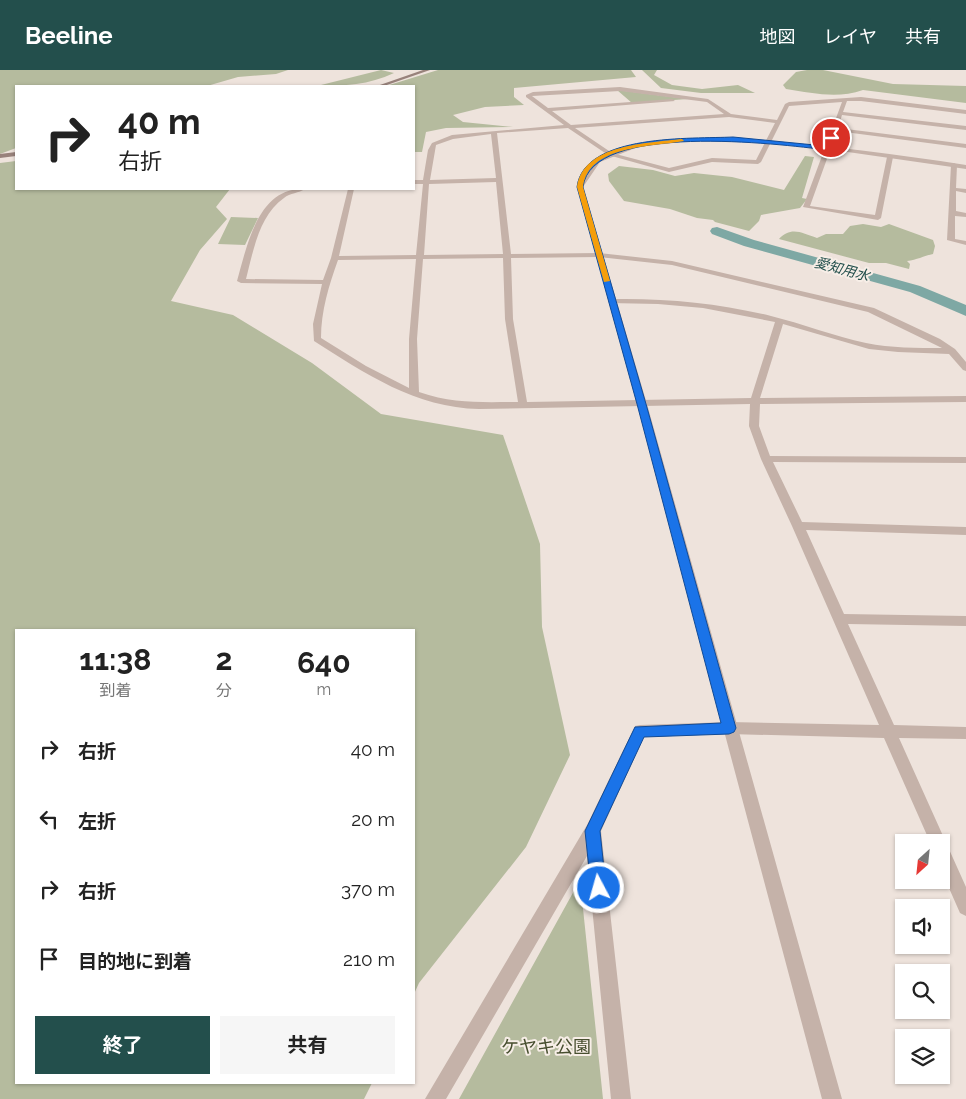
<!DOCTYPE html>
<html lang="ja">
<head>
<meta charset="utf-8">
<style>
	:root { --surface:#fff; --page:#f6f6f6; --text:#222; --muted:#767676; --accent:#234f4c }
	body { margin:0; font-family:Raleway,"Noto Sans JP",sans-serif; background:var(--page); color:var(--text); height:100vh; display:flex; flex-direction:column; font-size:19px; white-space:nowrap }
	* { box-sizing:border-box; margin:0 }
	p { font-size:16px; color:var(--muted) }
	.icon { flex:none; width:28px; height:28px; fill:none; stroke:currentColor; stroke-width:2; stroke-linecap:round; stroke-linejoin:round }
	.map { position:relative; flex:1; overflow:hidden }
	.details { position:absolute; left:15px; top:559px; width:400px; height:455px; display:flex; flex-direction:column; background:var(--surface); border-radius:0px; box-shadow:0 1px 4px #0004 }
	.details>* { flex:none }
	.hud { position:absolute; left:15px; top:15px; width:400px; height:105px; border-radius:0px; box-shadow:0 1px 4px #0004; background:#fff; color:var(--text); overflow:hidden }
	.needle { width:32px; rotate:207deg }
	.tools { position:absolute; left:895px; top:764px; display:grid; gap:10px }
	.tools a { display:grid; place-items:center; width:55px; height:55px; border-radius:0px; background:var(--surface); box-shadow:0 1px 4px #0004; font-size:25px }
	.pin { position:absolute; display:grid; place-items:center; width:42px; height:42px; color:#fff; margin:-21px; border:2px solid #fff; border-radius:50%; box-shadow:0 1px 5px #0007 }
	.me { position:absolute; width:55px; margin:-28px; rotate:354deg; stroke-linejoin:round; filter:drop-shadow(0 0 4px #0008) }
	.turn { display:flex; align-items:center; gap:18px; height:105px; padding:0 20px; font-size:22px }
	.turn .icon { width:65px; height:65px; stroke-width:2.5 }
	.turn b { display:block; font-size:35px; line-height:42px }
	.eta { display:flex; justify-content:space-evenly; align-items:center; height:85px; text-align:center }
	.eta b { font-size:30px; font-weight:700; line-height:35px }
	.cta { display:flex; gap:10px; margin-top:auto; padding:10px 20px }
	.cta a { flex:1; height:58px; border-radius:0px; background:var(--accent); color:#fff; font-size:20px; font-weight:700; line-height:58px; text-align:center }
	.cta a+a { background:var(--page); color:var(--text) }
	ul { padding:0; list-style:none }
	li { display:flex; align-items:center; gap:15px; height:70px; padding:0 20px }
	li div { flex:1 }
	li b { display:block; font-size:19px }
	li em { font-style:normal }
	header { display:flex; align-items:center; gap:30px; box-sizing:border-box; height:70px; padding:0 25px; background:var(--accent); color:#fff }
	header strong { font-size:24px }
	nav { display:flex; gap:28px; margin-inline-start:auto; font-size:18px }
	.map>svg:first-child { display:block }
</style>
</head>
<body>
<header>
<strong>Beeline</strong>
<nav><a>地図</a><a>レイヤ</a><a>共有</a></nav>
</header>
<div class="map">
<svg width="966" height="1029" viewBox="0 0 966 1029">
	<rect width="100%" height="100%" fill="#eee3dc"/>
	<!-- green -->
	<path fill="#b5bb9e" d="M0,0H288L276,4L238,7L207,16H16V78L0,84Z
		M381,0L394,3C369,15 344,16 317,16Z
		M438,0H631L636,7L514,18V27L524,35L485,37L453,45L463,52L513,57L446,58L426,62L422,82H414V16H386Z
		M642,0H657L654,5L672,15L702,19L738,15L755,23H701L661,18Z
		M807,0H823L893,14L966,16V33L863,20C837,29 813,23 786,19L783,15L796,2Z
		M617,20L688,29L632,33Z
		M805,86L814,87L802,128L807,129L800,138L761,145L759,151L749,161L715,152L713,150L697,148L670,139L624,131L609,111L608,104L619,96L653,100L675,106L694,103L732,107L784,120Z
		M16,91V119H230L216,137L227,149L200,180L171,231L233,245L312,293L381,344L503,365L540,474L542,557L570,685L526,777L419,913L414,924V560H16V1012L372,1013L364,1029H0V93Z
		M231,147L258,148L245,175L218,174Z
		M863,154L881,157L889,154L933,170L935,176L933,184C923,186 917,190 907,191L910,194L909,199L886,193H869L779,169C791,156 802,163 817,168L826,164H843L850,156Z
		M580,810L603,1029H459Z"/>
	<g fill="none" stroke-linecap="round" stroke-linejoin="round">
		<!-- canal -->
		<path fill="#7ea8a4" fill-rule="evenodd" d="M717,157L754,170L920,216L966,235V246L910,222L744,176L712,164L710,161L712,158Z"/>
		<!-- minor -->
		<path fill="#c5b2a9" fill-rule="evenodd" d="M620,17L708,29L731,44L777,50L785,34L789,32L861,27L966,40V44L861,31H847L843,42L966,56V60L842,45L838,58L966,74V78L837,61L810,136L875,145L887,87L890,85L893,87L881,148L878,150L803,137L842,32L789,36L761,92L758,94L712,92L669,102L608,85L568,58L497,63L511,184L599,183L672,191L874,238L940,269L955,279L966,292V301L963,300L949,284L898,282L869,279L783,254L760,328L966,326V332L760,334L759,356L770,386L966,387V393L773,392L802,452L966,457V465L806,460L844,544L966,546V556L848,554L894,655L966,657V669L899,668L966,817V846L960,843L941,800V772H930L884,668L729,664L644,667L601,761L631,1029H611L587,786L446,1029H425L587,755L635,656L640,655L729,652L879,655L792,456L761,389L749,356L750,334L479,339C416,338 364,303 314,271L313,254L322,214L241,213L237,211C247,176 258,116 305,119C299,123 290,123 284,128C259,145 253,182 246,209L323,210L331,188L348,119H354L339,186L416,185L423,114H414V110H423L428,80L432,73L452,65L564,55L526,27V25L533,22ZM620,21L707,32L724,44L571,55L552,41L675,31L672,29L548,38L532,26ZM729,47L775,53L756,90L712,88L669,98L612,83L575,58ZM491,64L496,108L430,110L436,75L453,69ZM496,112L503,184L424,185L429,114ZM599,187L672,195L868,242L942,278C917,278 891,278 866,273C834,266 803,254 771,246C718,233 666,228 612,229L608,231L609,233L658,234L703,238L775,252L751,328L527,332L513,249L511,188ZM503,188L505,249L518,332C481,332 454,334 419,322L417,269L423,189ZM416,189L409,269V318L366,296L321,268C321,241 329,215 338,190Z
			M954,93L957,95L956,118L966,119V123L956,121V141L966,143V147L955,146V169L966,171V175L947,170L951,95Z"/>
		<!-- tertiary -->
		<path fill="#c5b2a9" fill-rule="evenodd" d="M691,68C784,69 874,81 966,95V99L820,78L755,72L691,71L638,77L600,92L583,117L647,334L842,1029H822L637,334L577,117L595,89L637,74Z"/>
		<!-- secondary -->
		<path fill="#98827b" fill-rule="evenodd" d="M423,0H430L384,16H377Z
			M16,82V86L0,88V84Z"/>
	</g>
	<!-- route -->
	<path fill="#1a73e8" stroke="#114b97" d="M733,67L825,76L829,67L834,68L827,80C780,74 591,51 583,117L646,334L736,658L734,662L729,664L644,667L600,761L606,818L604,824L599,826L593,824L591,818L585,761L635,657L721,653L637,334L577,117C584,63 693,69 733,67Z"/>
	<!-- slow -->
	<path fill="#f59e0b" d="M682,69L684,71C652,77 588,75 583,117L610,211L604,212L577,117C583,74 648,73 682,69Z"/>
	<g text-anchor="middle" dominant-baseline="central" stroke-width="4" stroke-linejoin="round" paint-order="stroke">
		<!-- far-water labels -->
		<g font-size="14" font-style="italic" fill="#234f4c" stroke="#f7eee7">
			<text transform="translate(842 199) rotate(15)">愛知用水</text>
		</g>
		<!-- near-park labels -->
		<g font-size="18" fill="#474e2f" stroke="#f7eee7">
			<text x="546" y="976">ケヤキ公園</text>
		</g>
	</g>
</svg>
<div class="tools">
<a><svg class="needle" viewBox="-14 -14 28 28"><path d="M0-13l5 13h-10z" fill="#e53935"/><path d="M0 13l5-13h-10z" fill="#767676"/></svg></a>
<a><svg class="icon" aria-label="sound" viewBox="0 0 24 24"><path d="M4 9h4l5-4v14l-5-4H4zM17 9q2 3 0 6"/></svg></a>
<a><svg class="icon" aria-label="search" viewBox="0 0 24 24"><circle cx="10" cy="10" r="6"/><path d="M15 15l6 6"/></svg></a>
<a><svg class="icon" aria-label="layers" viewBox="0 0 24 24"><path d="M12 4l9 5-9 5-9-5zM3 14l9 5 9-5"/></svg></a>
</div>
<div class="pin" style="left:831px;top:68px;background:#d93025"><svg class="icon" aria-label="arrive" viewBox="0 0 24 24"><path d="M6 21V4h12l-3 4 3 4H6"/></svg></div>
<svg class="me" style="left:599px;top:818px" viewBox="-20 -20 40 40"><circle r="17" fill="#1a73e8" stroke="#fff" stroke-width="3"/><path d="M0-11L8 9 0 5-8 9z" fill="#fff"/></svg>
<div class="hud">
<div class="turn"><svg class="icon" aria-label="right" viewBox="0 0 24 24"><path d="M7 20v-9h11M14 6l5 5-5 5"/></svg><div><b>40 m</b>右折</div></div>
</div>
<section class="details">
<div class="eta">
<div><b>11:38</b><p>到着</p></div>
<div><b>2</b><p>分</p></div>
<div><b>640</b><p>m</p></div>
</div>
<ul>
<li><svg class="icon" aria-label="right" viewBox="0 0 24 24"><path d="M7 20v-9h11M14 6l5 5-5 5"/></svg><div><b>右折</b></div><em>40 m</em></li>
<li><svg class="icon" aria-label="left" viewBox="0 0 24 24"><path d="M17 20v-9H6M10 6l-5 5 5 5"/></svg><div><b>左折</b></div><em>20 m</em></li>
<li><svg class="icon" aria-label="right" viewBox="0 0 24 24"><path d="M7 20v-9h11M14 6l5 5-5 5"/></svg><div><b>右折</b></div><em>370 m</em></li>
<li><svg class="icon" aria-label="arrive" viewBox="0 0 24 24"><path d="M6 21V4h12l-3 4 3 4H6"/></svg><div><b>目的地に到着</b></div><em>210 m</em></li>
</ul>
<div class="cta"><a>終了</a><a>共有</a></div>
</section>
</div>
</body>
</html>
